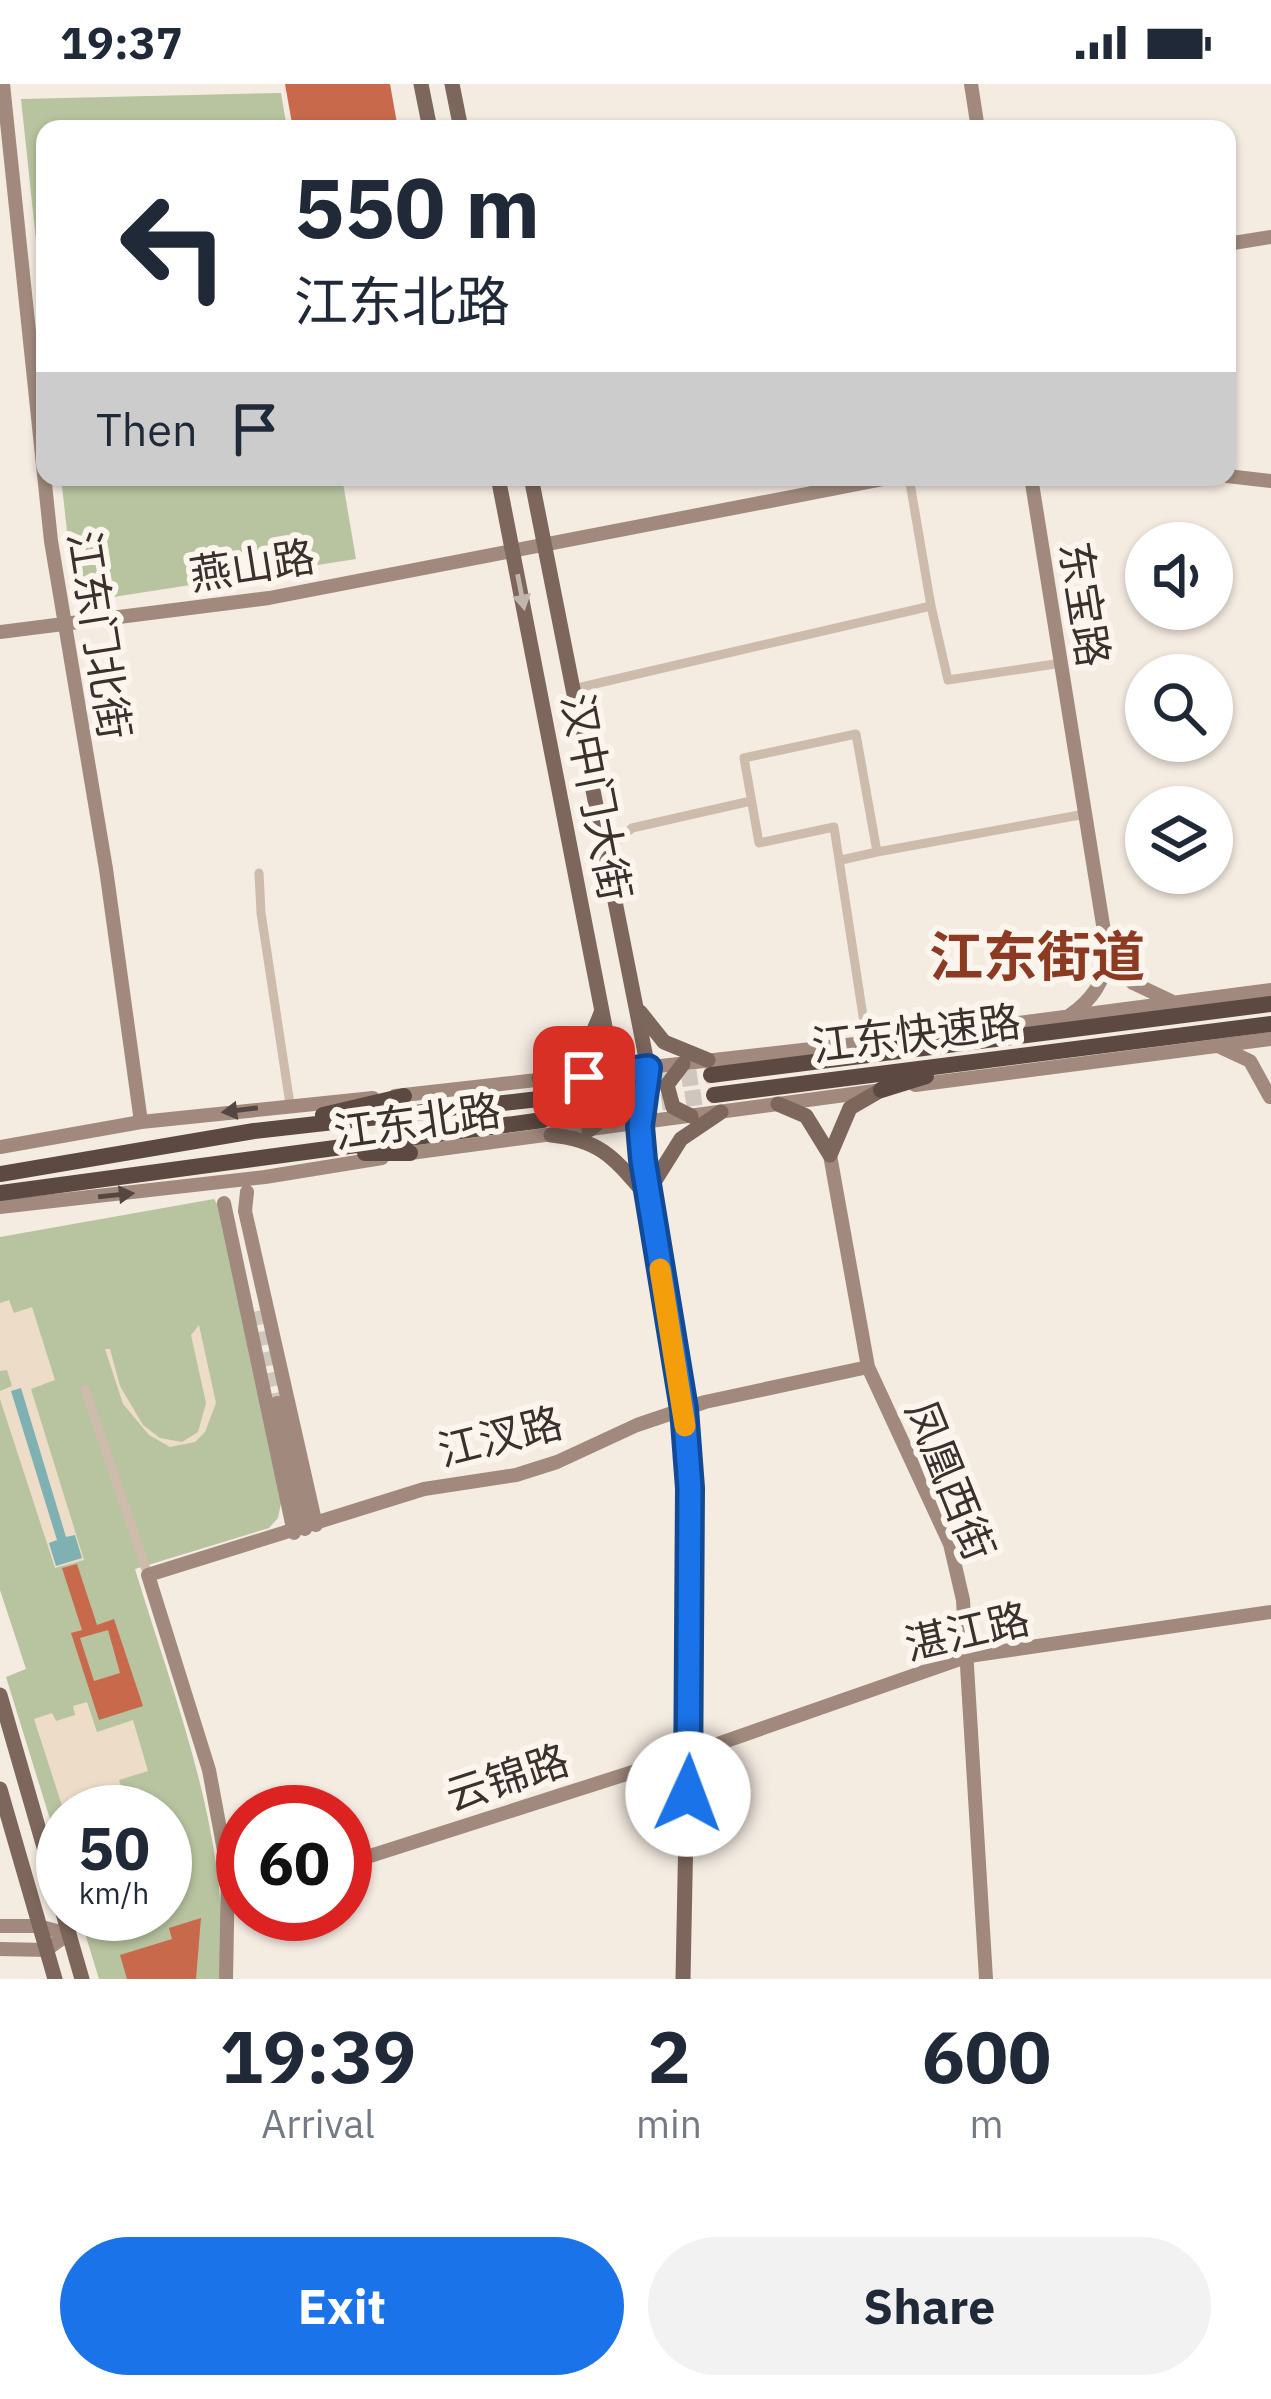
<!DOCTYPE html>
<html lang="en">
<head>
<meta charset="utf-8">
<style>
	:root { --surface:#fff; --page:#f2f2f3; --text:#1f2937; --muted:#747a83; --accent:#1a73e8 }
	body { margin:0; font-family:"IBM Plex Sans","Noto Sans SC",sans-serif; background:var(--page); color:var(--text); height:100vh; display:flex; flex-direction:column; font-size:45px; white-space:nowrap }
	* { box-sizing:border-box; margin:0 }
	p { font-size:39px; color:var(--muted) }
	.icon { flex:none; width:66px; height:66px; fill:none; stroke:currentColor; stroke-width:2; stroke-linecap:round; stroke-linejoin:round }
	.map { position:relative; height:1895px; overflow:hidden }
	.drawer { display:flex; flex-direction:column; background:var(--surface); flex:1 }
	.drawer>* { flex:none }
	.banner { position:absolute; left:36px; top:36px; width:1200px; height:366px; border-radius:24px; box-shadow:0 3px 9px #0004; background:#fff; color:var(--text); overflow:hidden }
	.fabs { position:absolute; left:1125px; top:438px; display:grid; gap:24px }
	.fabs a { display:grid; place-items:center; width:108px; height:108px; border-radius:50%; background:var(--surface); box-shadow:0 3px 9px #0004; font-size:60px }
	.speed { position:absolute; left:36px; top:1701px; display:flex; gap:24px; font-size:60px; font-weight:700; text-align:center }
	.speed>* { display:grid; place-content:center; width:156px; height:156px; border-radius:50%; background:var(--surface); box-shadow:0 3px 9px #0004; line-height:1 }
	.speed small { font-size:30px; font-weight:400 }
	.speed .limit { border:18px solid #d22; background:#fff; color:#111 }
	.pin { position:absolute; display:grid; place-items:center; width:102px; height:102px; color:#fff; margin:-51px; border-radius:24px; box-shadow:0 6px 18px #0006 }
	.me { position:absolute; width:132px; margin:-66px; rotate:2deg; stroke-linejoin:round; filter:drop-shadow(0 0 9px #0008) }
	.turn { display:flex; align-items:center; gap:42px; height:252px; padding:0 60px; font-size:54px }
	.turn .icon { width:156px; height:156px; stroke-width:2.5 }
	.turn b { display:block; font-size:84px; line-height:102px }
	.then { display:flex; align-items:center; height:114px; padding:0 60px; background:#0003; gap:24px; font-size:45px }
	.eta { display:flex; justify-content:space-evenly; align-items:center; height:204px; text-align:center }
	.eta b { font-size:72px; font-weight:800; line-height:84px }
	.button { display:flex; gap:24px; margin-top:auto; padding:24px 60px }
	.button a { flex:1; height:138px; border-radius:72px; background:var(--accent); color:#fff; font-size:48px; font-weight:800; line-height:138px; text-align:center }
	.button a+a { background:var(--page); color:var(--text) }
	.status { display:flex; justify-content:space-between; align-items:center; height:84px; padding:0 60px; background:var(--surface); direction:ltr }
	.status svg { height:33px; fill:currentColor }
	.map>svg:first-child { display:block }
</style>
</head>
<body>
<div class="status"><b>19:37</b><svg viewBox="0 0 49 12"><path d="M0 12V9h3v3zM5 12V6h3v6zM10 12V3h3v9zM15 12V0h3v12zM26 1h20v11H26zM47 4h2v5h-2z"/></svg></div>
<div class="map">
<svg width="1271" height="1895" viewBox="0 0 1271 1895">
	<rect width="100%" height="100%" fill="#f4ebe1"/>
	<!-- green -->
	<path fill="#b8c4a0" d="M281,9L287,45H45V241L21,15Z
		M61,393H342L356,475L75,519Z
		M214,1115L220,1125L281,1419L278,1434L269,1444L135,1485C175,1617 231,1754 221,1895H99L79,1830H165V1728H63V1777L6,1593L26,1585L0,1506V1153Z"/>
	<!-- plaza -->
	<path fill="#ecdcc8" d="M9,1216L14,1229L32,1223L55,1296L31,1305L84,1476L55,1484L0,1315V1307L12,1302L7,1286L0,1287V1219Z
		M199,1241L216,1319L205,1348L195,1358L170,1363L149,1351L123,1320L105,1265H110L120,1302L143,1341L160,1354L182,1358L198,1348L206,1319L191,1251Z
		M87,1618L97,1648L133,1636L148,1687L119,1696L128,1724L64,1728L34,1635L52,1629L56,1637L75,1631L73,1622Z"/>
	<!-- water -->
	<path fill="#7fb0b2" d="M21,1304L66,1453L75,1451L82,1474L56,1482L49,1459L57,1456L11,1307Z"/>
	<!-- building -->
	<path fill="#c8694b" fill-rule="evenodd" d="M285,0H390L398,45H293Z
		M77,1480L97,1541L114,1535L143,1622L99,1636L71,1549L82,1546L62,1484ZM108,1546L120,1589L94,1597L80,1554Z
		M201,1834L196,1895H127L120,1871L172,1855L169,1844Z"/>
	<g fill="none" stroke-linecap="round" stroke-linejoin="round">
		<!-- secondary-tunnel -->
		<path stroke="#cfc6bd" stroke-width="14" stroke-dasharray="14 7" stroke-linecap="butt" d="M257,1227L277,1319"/>
		<!-- highway-tunnel -->
		<path stroke="#cfc6bd" stroke-width="16" stroke-dasharray="16 8" stroke-linecap="butt" d="M539,1015L711,991
			M543,1036L714,1011"/>
		<!-- street -->
		<path stroke="#cdbbac" stroke-width="9" d="M931,522L948,596L1062,579
			M573,605L931,522L909,393
			M605,767L632,744L751,717
			M841,776L877,768
			M259,789L261,829L290,1020
			M867,958L834,743L759,759L744,674L856,650L877,768L1085,730
			M85,1305L148,1491"/>
		<!-- secondary -->
		<path stroke="#a18a7d" stroke-width="14" d="M3,0L51,457L106,785L141,1038
			M971,0L978,45
			M1227,160L1271,153
			M1227,392L1271,397
			M1031,393L1108,872C1104,898 1092,916 1070,931
			M0,548L269,514L894,393
			M1108,872L1133,899L1171,917
			M895,955L1271,906
			M1222,964L1250,977L1270,1013
			M915,1001L1271,955
			M395,1012L873,958
			M0,1063L141,1038L373,1014
			M403,1070L875,1007
			M830,1071L868,1283L950,1460L963,1516L986,1895
			M247,1108L245,1127L316,1441
			M224,1119L294,1449
			M0,1123L265,1093L382,1074
			M277,1319L305,1445
			M345,1780L689,1670L969,1572L1271,1528
			M0,1842H38L68,1850
			M0,1865L46,1866L68,1850
			M226,1895L228,1788L209,1686L148,1491L424,1405L516,1391L557,1378L637,1341L705,1318L868,1283"/>
		<!-- primary -->
		<path stroke="#7d675c" stroke-width="15" d="M421,0L430,45
			M452,0L461,45
			M498,393L614,989L638,1039
			M531,393L648,984L639,1042L646,1111L684,1325L692,1444L683,1895
			M640,928L664,958L708,976
			M683,980L667,1001L673,1023L691,1032
			M584,993C607,1007 613,1029 589,1046
			M539,994C575,980 587,966 601,929
			M778,1020L806,1032L830,1071
			M551,1051C601,1056 614,1074 646,1111L681,1055L721,1028
			M830,1071L850,1024L881,1006
			M0,1611L82,1895
			M0,1705L55,1895"/>
		<!-- highway -->
		<path stroke="#5c4a42" stroke-width="16" d="M867,958L904,959
			M711,991L1271,920
			M881,1006L926,992
			M714,1011L1271,940
			M323,1031L404,1012
			M365,1069H410
			M0,1090L254,1047L539,1015
			M0,1109L543,1036"/>
	</g>
	<!-- one-way arrows -->
	<defs><path id="oneway-solid" d="M-6-.8H1V-3.2L6.5 0L1 3.2V.8H-6Z" transform="scale(3)"/></defs>
	<use fill="#c2b5ac" href="#oneway-solid" transform="translate(521 508) rotate(79)"/>
	<g fill="#544640">
		<use href="#oneway-solid" transform="translate(240 1026) rotate(173)"/>
		<use href="#oneway-solid" transform="translate(116 1111) rotate(-6)"/>
	</g>
	<g fill="none" stroke-linecap="round" stroke-linejoin="round">
		<!-- route casing -->
		<g stroke="#114b97" stroke-width="30">
			<path id="route" d="M584,993L648,984L640,1042L643,1076L684,1325L690,1404L688,1710"/>
		</g>
		<!-- route -->
		<use href="#route" stroke="#1a73e8" stroke-width="21"/>
		<!-- slow -->
		<path stroke="#f59e0b" stroke-width="21" d="M660,1185L685,1342"/>
	</g>
	<g text-anchor="middle" dominant-baseline="central" stroke-width="12" stroke-linejoin="round" paint-order="stroke">
		<!-- street labels -->
		<g font-size="42" fill="#3b302b" stroke="#fbf5ee">
			<text transform="translate(252 481) rotate(-9)">燕山路</text>
			<text transform="translate(1085 520) rotate(81)">东宝路</text>
			<text transform="translate(100 551) rotate(81)">江东门北街</text>
			<text transform="translate(597 713) rotate(79)">汉中门大街</text>
			<text transform="translate(916 949) rotate(-7)">江东快速路</text>
			<text transform="translate(417 1037) rotate(-8)">江东北路</text>
			<text transform="translate(500 1352) rotate(-14)">江汊路</text>
			<text transform="translate(951 1396) rotate(68)">凤凰西街</text>
			<text transform="translate(967 1547) rotate(-13)">湛江路</text>
			<text transform="translate(507 1693) rotate(-18)">云锦路</text>
		</g>
		<!-- district labels -->
		<g font-size="54" font-weight="bold" fill="#8c3b22" stroke="#fbf5ee">
			<text x="1037" y="872">江东街道</text>
		</g>
	</g>
</svg>
<div class="fabs">
<a><svg class="icon" aria-label="sound" viewBox="0 0 24 24"><path d="M4 9h4l5-4v14l-5-4H4zM17 9q2 3 0 6"/></svg></a>
<a><svg class="icon" aria-label="search" viewBox="0 0 24 24"><circle cx="10" cy="10" r="6"/><path d="M15 15l6 6"/></svg></a>
<a><svg class="icon" aria-label="layers" viewBox="0 0 24 24"><path d="M12 4l9 5-9 5-9-5zM3 14l9 5 9-5"/></svg></a>
</div>
<div class="speed"><div>50<small>km/h</small></div><div class="limit">60</div></div>
<div class="pin" style="left:584px;top:993px;background:#d93025"><svg class="icon" aria-label="arrive" viewBox="0 0 24 24"><path d="M6 21V4h12l-3 4 3 4H6"/></svg></div>
<svg class="me" style="left:688px;top:1710px" viewBox="-20 -20 40 40"><circle r="19" fill="#fff"/><path d="M0-13L10 11 0 6-10 11z" fill="#1a73e8"/></svg>
<div class="banner">
<div class="turn"><svg class="icon" aria-label="left" viewBox="0 0 24 24"><path d="M17 20v-9H6M10 6l-5 5 5 5"/></svg><div><b>550 m</b>江东北路</div></div>
<div class="then">Then<svg class="icon" aria-label="arrive" viewBox="0 0 24 24"><path d="M6 21V4h12l-3 4 3 4H6"/></svg></div>
</div>
</div>
<section class="drawer">
<div class="eta">
<div><b>19:39</b><p>Arrival</p></div>
<div><b>2</b><p>min</p></div>
<div><b>600</b><p>m</p></div>
</div>
<div class="button"><a>Exit</a><a>Share</a></div>
</section>
</body>
</html>
